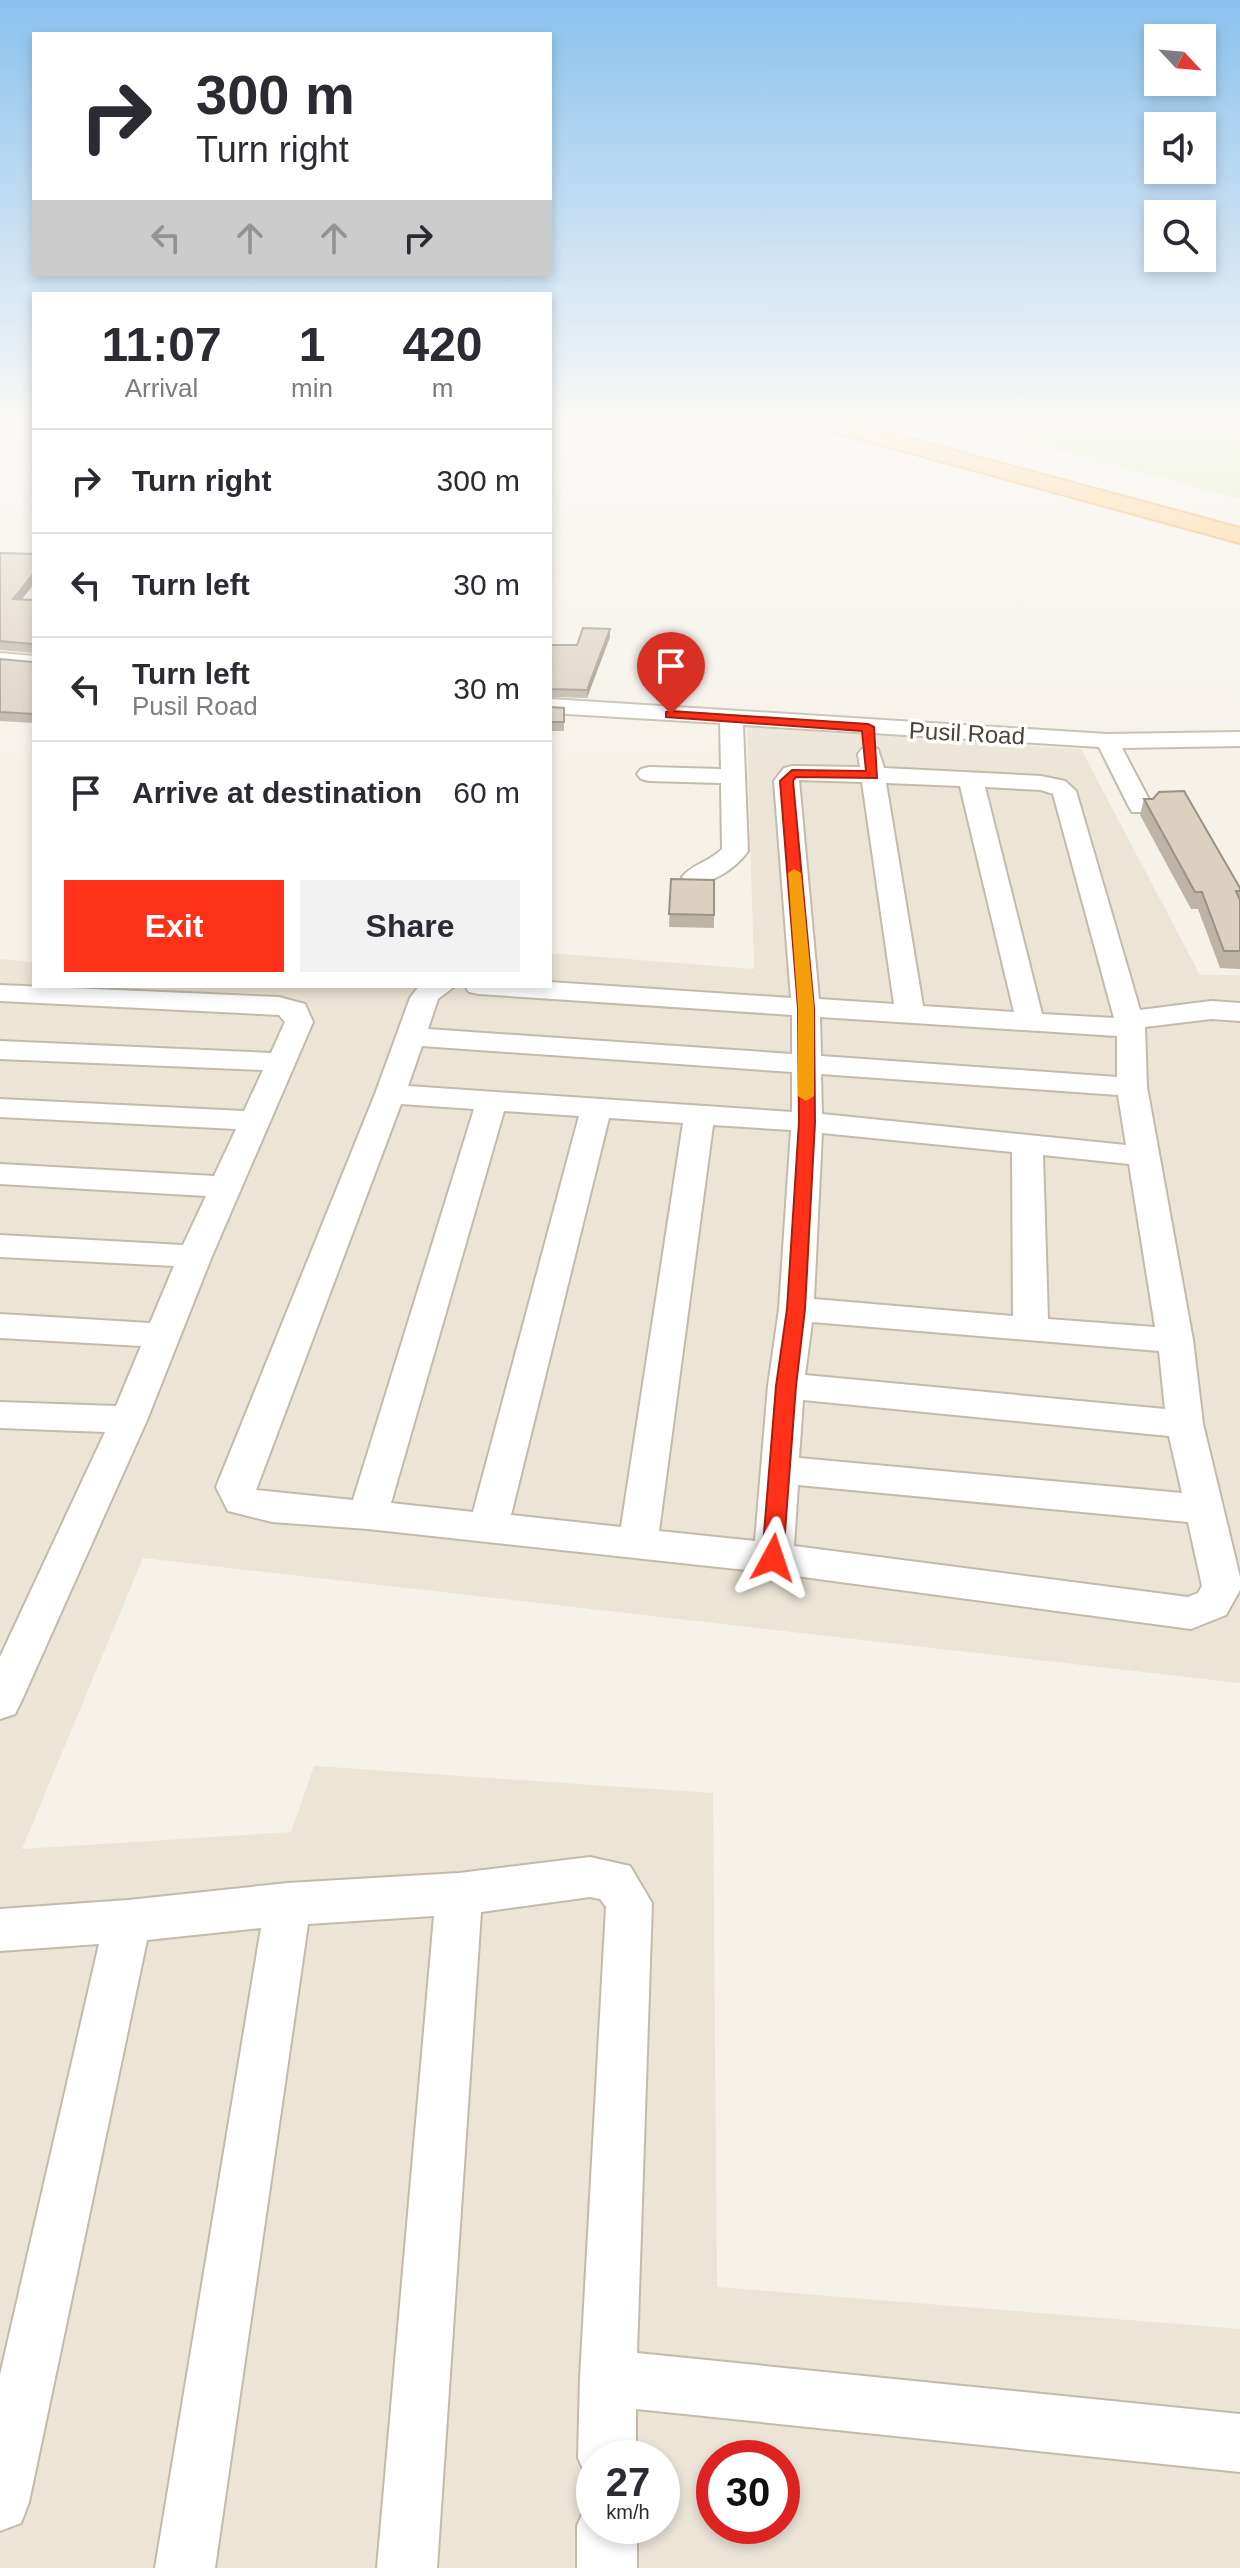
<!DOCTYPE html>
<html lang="en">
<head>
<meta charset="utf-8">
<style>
	:root { --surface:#fff; --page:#f2f2f3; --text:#2b2b33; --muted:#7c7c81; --line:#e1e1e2; --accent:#ff3118 }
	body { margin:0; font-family:Helvetica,sans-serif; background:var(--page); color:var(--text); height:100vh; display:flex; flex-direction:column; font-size:30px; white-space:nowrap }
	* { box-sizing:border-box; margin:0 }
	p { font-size:26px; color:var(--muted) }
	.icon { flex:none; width:44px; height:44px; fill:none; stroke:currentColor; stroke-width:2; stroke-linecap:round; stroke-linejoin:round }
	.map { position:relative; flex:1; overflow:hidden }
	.sheet { position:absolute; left:32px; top:292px; width:520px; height:696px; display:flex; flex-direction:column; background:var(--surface); border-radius:0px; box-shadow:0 4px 12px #0003 }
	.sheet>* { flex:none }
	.guide { position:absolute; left:32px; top:32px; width:520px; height:244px; border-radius:0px; box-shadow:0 4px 12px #0003; background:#fff; color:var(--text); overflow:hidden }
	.needle { width:52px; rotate:116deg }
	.fabs { position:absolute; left:1144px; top:24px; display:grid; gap:16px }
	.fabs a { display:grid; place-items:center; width:72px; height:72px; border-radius:0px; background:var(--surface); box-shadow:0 4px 12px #0003; font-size:40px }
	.speed { position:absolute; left:576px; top:2440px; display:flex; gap:16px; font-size:40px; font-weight:700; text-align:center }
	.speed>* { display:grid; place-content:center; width:104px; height:104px; border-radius:50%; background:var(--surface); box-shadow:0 4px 12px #0003; line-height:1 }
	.speed small { font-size:20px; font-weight:400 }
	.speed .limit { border:12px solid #d22; background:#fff; color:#111 }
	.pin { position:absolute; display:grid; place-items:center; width:68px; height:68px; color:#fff; margin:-82px -34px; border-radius:50% 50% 50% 0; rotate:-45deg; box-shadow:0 0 8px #0007 }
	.pin .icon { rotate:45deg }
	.me { position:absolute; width:88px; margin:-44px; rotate:5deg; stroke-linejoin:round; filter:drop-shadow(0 0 6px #0008) }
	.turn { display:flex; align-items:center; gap:28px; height:168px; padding:0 32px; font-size:36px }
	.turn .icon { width:104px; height:104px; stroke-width:2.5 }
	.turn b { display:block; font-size:56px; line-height:68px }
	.lanes { display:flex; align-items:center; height:76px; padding:0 32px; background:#0003; justify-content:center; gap:40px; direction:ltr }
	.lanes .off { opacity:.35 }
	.eta { display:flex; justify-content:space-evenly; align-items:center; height:136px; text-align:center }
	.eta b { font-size:48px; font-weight:800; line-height:56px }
	.primary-button { display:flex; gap:16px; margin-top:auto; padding:16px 32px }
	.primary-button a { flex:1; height:92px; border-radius:0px; background:var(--accent); color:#fff; font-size:32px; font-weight:800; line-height:92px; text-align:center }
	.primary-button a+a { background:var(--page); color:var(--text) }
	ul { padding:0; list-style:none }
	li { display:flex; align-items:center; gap:24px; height:104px; padding:0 32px; border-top:2px solid var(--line) }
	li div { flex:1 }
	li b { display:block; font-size:30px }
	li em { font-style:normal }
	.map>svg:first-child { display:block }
</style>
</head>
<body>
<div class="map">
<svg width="1240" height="2568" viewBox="0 0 1240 2568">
	<rect width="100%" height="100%" fill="#f6f2ea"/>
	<!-- residential -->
	<path fill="#ebe4d7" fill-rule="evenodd" d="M747,727L1081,749L1200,975H1240V1683L143,1558L22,1849L291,1832L314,1766L713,1793L717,2287L1240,2329V2568H0V959L34,962V986H550V953L754,969ZM594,2458H662V2526H594ZM714,2458H782V2526H714Z"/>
	<!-- green -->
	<path fill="#d4eeaf" d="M945,419H1240V499Z"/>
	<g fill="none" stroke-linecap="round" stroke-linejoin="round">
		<!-- minor casing -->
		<g stroke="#c3baab" stroke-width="4">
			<path id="minor" d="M0,653L34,656V668L0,665Z
				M550,699L1107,734L1240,732V746L1122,748L1153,807L1150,812H1132L1129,807L1099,747L743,725L748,851C735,869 708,888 686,882L682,877C692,864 711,861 722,849L721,783L649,781L641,779L637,774L641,769L649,767L721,769L720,723L550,713Z
				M870,747L878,749L884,768L1041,776L1065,781L1076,791L1140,1010L1211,1001L1240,1003V1021L1211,1019L1145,1027L1147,1087L1193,1340L1203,1424L1240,1577V1590L1226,1615L1191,1629L773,1573L368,1529L272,1522L228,1511L216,1487L375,1094L410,998L419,986H455L438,999L428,1029L792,1054V1015L479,994L469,992L465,986H550V982L791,998L774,781L784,768L792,766L860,767L858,754L862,749ZM799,780L862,782L894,1004L819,999ZM886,783L960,786L1014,1012L923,1006ZM985,787L1041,790L1053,794L1114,1018L1042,1014ZM820,1017L1117,1036V1077L821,1056ZM422,1046L792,1072V1112L408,1086ZM821,1074L1118,1095L1126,1145L822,1114ZM401,1104L474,1109L353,1500L256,1490ZM504,1111L579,1116L473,1512L391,1503ZM609,1118L683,1123L621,1527L511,1515ZM713,1125L791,1130L779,1309L768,1386L755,1541L659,1531ZM822,1133L1012,1152L1013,1316L814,1299ZM1043,1155L1129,1164L1155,1327L1048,1319ZM812,1322L1159,1351L1165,1409L805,1375ZM803,1400L1169,1436L1182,1493L799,1458ZM798,1485L1188,1522L1202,1586L1198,1593L1188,1597L794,1546Z
				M0,985L279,997L305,1004L313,1022L212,1256L147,1420L21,1702L15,1714L0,1719V1657L105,1432L0,1428V1402L116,1406L141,1346L0,1338V1314L150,1323L174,1266L0,1257V1235L183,1245L206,1196L0,1184V1164L214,1176L236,1129L0,1117V1099L244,1111L263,1070L0,1059V1041L271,1053L285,1022L279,1015L0,1001Z
				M590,1857L630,1866L652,1903L637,2353L1240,2414V2472L636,2409V2458H594V2481L587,2478L578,2458L580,2378L606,1907L600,1899L590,1897L481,1912L437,2568H377L434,1916L308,1924L215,2568H155L261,1928L147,1940L29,2502L21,2523L0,2531V2375L99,1944L0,1951V1909L128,1900L288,1883L459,1873Z
				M594,2502V2526H637V2568H577V2526L586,2505Z"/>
		</g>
		<!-- highway casing -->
		<g stroke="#ee9f2c" stroke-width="4">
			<path id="highway" d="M802,419H836L1240,528V543L805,424Z"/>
		</g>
		<!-- minor -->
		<use href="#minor" fill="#fff" fill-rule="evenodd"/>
		<!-- highway -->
		<use href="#highway" fill="#ffc86c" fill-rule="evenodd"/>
	</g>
	<!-- wall -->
	<path fill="#bdb3a6" d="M0,553L22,600H34V653L0,650Z
		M610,637L587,698L550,697V645H577Z
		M0,659L32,662L34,660V723L0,721Z
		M550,707L564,708V731H550Z
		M1144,799L1240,888V969L1220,968L1198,909H1191L1140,815Z
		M671,879L714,880V928L669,927Z"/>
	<!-- shaded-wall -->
	<path fill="#9a9287" d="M34,573V584L15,608L13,599Z
		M610,629V637L587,698V690Z"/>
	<!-- building -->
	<path fill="#dcd0c1" stroke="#9a9287" stroke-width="2" d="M0,553L34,554V573L13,599L34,600V646L32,644L0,641Z
		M583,628L610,629L587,690L550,689V645H577Z
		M0,659L32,662L34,660V714L0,712Z
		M550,707L564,708V722H550Z
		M1184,791L1240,888V891H1236L1240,900V951H1224L1202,892H1195L1144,799H1153L1159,792Z
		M671,879L714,880V915L669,914Z"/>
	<!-- sky -->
	<linearGradient id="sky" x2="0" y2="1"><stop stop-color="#8bc2ee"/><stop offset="0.54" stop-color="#fbf9f6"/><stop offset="1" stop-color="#fbf9f6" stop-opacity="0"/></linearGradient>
	<rect width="1240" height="778" fill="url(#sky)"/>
	<!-- route -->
	<path fill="#ff3118" stroke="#a62010" stroke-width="2" d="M671,711L868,724L874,727L877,778L796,777L793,781L814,1008L815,1122L805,1309L796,1386L783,1558L780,1564H765L762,1558L776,1386L787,1309L799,1122L798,1008L780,781L792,770L866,771L862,731L666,717V712Z"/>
	<!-- slow -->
	<path fill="#f59e0b" d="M794,869L801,873L814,1008V1096L806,1101L798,1096V1008L788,873Z"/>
	<g text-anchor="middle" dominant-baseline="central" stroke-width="7" stroke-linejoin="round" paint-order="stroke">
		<!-- far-street labels -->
		<g font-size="24" fill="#4c4337" stroke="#fff">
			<text transform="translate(967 733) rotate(3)">Pusil Road</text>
		</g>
	</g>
</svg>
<div class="fabs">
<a><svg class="needle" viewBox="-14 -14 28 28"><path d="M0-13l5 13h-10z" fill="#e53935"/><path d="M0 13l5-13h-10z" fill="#7c7c81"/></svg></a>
<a><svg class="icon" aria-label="sound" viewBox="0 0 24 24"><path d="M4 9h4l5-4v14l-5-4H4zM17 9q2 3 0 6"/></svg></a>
<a><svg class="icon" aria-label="search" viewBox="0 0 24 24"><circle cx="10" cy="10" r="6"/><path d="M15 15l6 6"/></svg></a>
</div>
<div class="speed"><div>27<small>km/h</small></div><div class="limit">30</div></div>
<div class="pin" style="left:671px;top:714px;background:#d93025"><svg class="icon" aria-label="arrive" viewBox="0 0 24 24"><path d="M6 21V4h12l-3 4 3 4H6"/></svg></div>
<svg class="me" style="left:773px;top:1558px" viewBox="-20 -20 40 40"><path d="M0-17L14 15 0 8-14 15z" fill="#ff3118" stroke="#fff" stroke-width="4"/></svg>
<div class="guide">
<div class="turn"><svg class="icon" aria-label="right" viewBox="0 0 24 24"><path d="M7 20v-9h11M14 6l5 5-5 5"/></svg><div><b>300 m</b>Turn right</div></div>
<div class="lanes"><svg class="icon off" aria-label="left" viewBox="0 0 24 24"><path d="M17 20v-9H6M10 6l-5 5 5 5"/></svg><svg class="icon off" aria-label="ahead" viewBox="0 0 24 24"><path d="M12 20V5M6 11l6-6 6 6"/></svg><svg class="icon off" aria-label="ahead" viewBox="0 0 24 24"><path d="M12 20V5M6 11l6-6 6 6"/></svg><svg class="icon" aria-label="right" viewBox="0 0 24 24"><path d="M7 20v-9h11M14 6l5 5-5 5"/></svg></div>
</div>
<section class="sheet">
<div class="eta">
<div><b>11:07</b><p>Arrival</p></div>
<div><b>1</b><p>min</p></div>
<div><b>420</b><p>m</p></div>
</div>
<ul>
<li><svg class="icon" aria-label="right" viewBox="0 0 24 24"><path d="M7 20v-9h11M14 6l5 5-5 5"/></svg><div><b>Turn right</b></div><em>300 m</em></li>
<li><svg class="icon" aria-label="left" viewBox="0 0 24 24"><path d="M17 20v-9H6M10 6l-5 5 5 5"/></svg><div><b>Turn left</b></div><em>30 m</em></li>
<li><svg class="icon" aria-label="left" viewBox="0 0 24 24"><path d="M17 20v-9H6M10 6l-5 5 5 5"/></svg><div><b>Turn left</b><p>Pusil Road</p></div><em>30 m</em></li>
<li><svg class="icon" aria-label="arrive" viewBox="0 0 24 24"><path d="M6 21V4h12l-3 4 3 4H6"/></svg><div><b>Arrive at destination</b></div><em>60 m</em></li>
</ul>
<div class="primary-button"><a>Exit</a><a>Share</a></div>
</section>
</div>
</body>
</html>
